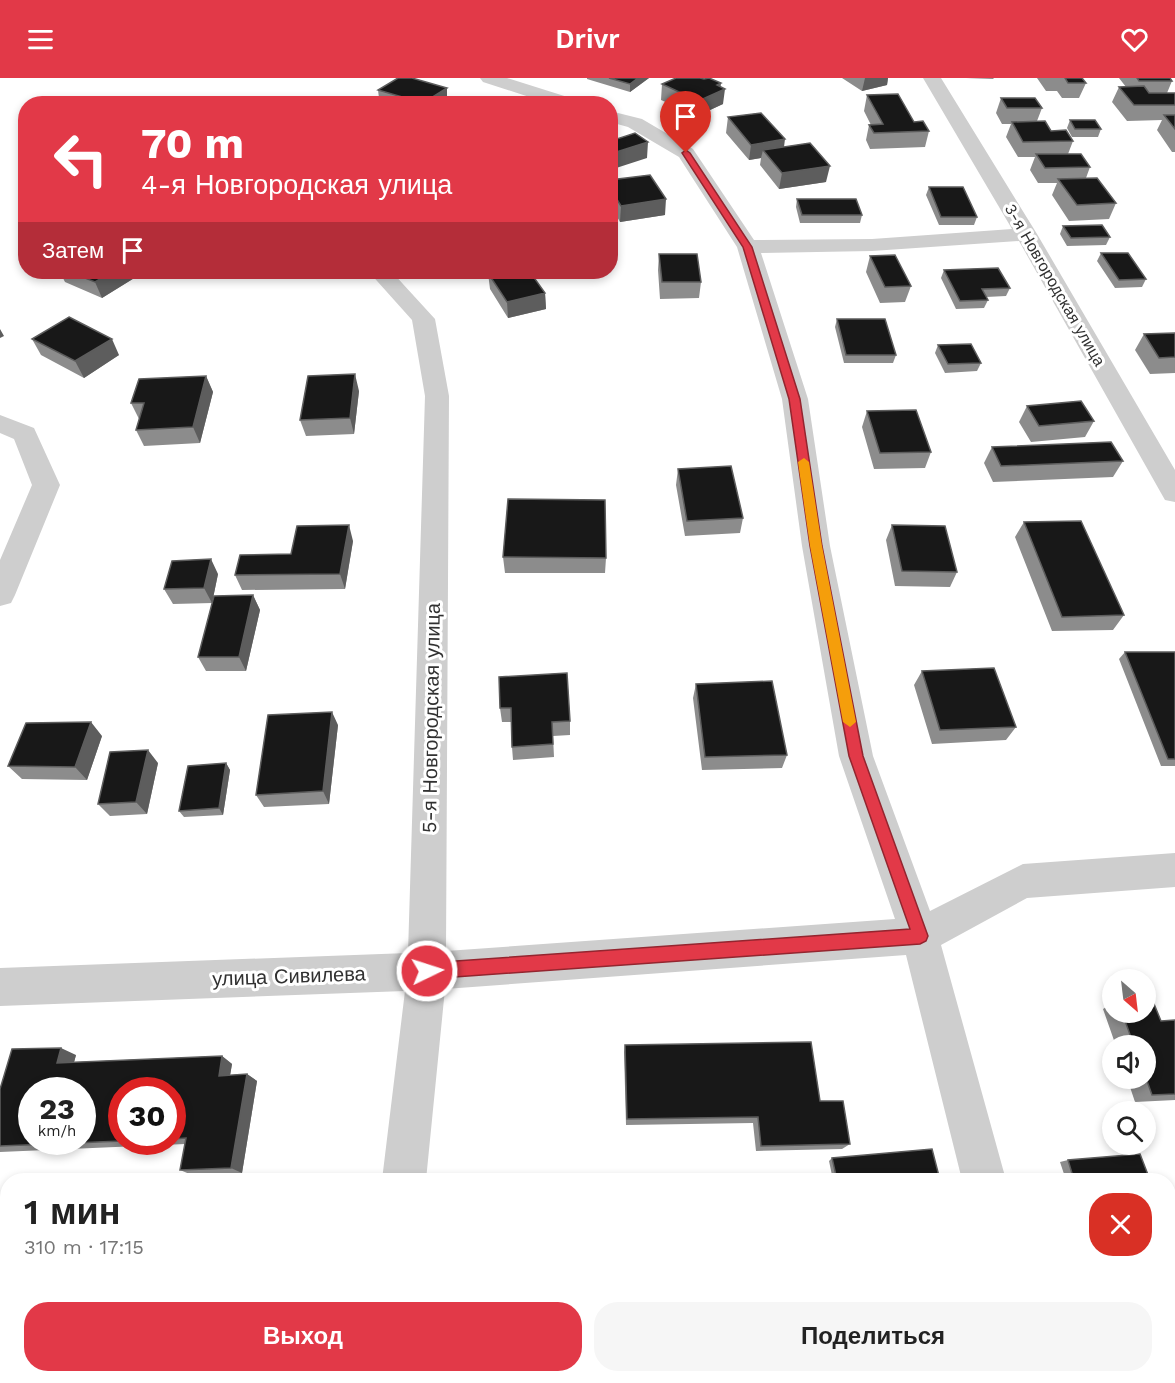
<!DOCTYPE html>
<html lang="ru">
<head>
<meta charset="utf-8">
<style>
	:root { --surface:#fff; --page:#f6f6f6; --text:#222; --muted:#767676; --accent:#e23948 }
	body { margin:0; font-family:"Work Sans",sans-serif; background:var(--page); color:var(--text); height:100vh; display:flex; flex-direction:column; font-size:22px; white-space:nowrap }
	* { box-sizing:border-box; margin:0 }
	p { font-size:20px; color:var(--muted) }
	.icon { flex:none; width:33px; height:33px; fill:none; stroke:currentColor; stroke-width:2; stroke-linecap:round; stroke-linejoin:round }
	.map { position:relative; flex:1; overflow:hidden }
	.drawer { position:absolute; left:0px; top:1095px; width:1176px; height:210px; display:flex; flex-direction:column; background:var(--surface); border-radius:24px 24px 0 0; box-shadow:0 3px 9px #0003 }
	.drawer>* { flex:none }
	.guide { position:absolute; left:18px; top:18px; width:600px; height:183px; border-radius:24px; box-shadow:0 3px 9px #0003; background:#e23948; color:#fff; overflow:hidden }
	.needle { width:39px; rotate:152deg }
	.controls { position:absolute; left:1102px; top:891px; display:grid; gap:12px }
	.controls a { display:grid; place-items:center; width:54px; height:54px; border-radius:50%; background:var(--surface); box-shadow:0 3px 9px #0003; font-size:30px }
	.speed { position:absolute; left:18px; top:999px; display:flex; gap:12px; font-size:30px; font-weight:700; text-align:center }
	.speed>* { display:grid; place-content:center; width:78px; height:78px; border-radius:50%; background:var(--surface); box-shadow:0 3px 9px #0003; line-height:1 }
	.speed small { font-size:15px; font-weight:400 }
	.speed .limit { border:9px solid #d22; background:#fff; color:#111 }
	.pin { position:absolute; display:grid; place-items:center; width:51px; height:51px; color:#fff; margin:-62px -26px; border-radius:50% 50% 50% 0; rotate:-45deg; box-shadow:0 0 6px #0007 }
	.pin .icon { rotate:45deg }
	.me { position:absolute; width:66px; margin:-33px; rotate:86deg; stroke-linejoin:round; filter:drop-shadow(0 0 4px #0008) }
	.turn { display:flex; align-items:center; gap:21px; height:126px; padding:0 24px; font-size:27px }
	.turn .icon { width:78px; height:78px; stroke-width:2.5 }
	.turn b { display:block; font-size:42px; line-height:51px }
	.then { display:flex; align-items:center; height:57px; padding:0 24px; background:#0003; gap:12px; font-size:22px }
	.round { display:grid; place-items:center; flex:none; width:63px; height:63px; border-radius:24px; background:var(--page) }
	.overview { display:flex; align-items:center; justify-content:space-between; height:102px; padding:0 24px }
	h1 { font-size:36px; font-weight:600; line-height:45px }
	.button { display:flex; gap:12px; margin-top:auto; padding:12px 24px }
	.button a { flex:1; height:69px; border-radius:24px; background:var(--accent); color:#fff; font-size:24px; font-weight:600; line-height:69px; text-align:center }
	.button a+a { background:var(--page); color:var(--text) }
	header { display:flex; justify-content:space-between; align-items:center; height:78px; padding:0 24px; background:var(--accent); color:#fff; font-size:27px; font-weight:600 }
	.map>svg:first-child { display:block }
</style>
</head>
<body>
<header><svg class="icon" aria-label="menu" viewBox="0 0 24 24"><path d="M4 6h16M4 12h16M4 18h16"/></svg>Drivr<svg class="icon" aria-label="heart" viewBox="0 0 24 24"><path d="M12 20l-8-8c-3-5 5-10 8-4 3-6 11-1 8 4z"/></svg></header>
<div class="map">
<svg width="1175" height="1305" viewBox="0 0 1175 1305">
	<rect width="100%" height="100%" fill="#fff"/>
	<g fill="none" stroke-linecap="round" stroke-linejoin="round">
		<!-- minor -->
		<path fill="#cecece" fill-rule="evenodd" d="M480,0H507L577,22L580,26H551L483,4Z
			M923,0H941L1037,156L1175,392V424L1165,422L1161,415L1019,163L872,173L761,175L808,321L830,468L873,678L930,833L1023,786L1175,775V809L1027,820L941,867L1006,1102H962L906,877L445,911L426,1102H382L405,913L0,928V890L408,875L425,318L412,242L369,194H392L435,241L449,318L446,873L895,841L839,678L802,468L782,321L737,169L679,79L628,49L610,44V33L642,41L693,71L754,162L872,161L1012,151Z
			M0,337L34,350L60,407L15,517L11,525L0,528V482L32,407L14,361L0,355Z
			M359,1298H407L406,1305H358Z
			M1010,1298H1058L1060,1305H1012Z"/>
	</g>
	<!-- wall -->
	<path fill="#8c8c8c" fill-rule="evenodd" d="M587,0H649L630,14L587,1Z
		M842,0H888L887,7L862,13Z
		M966,0H994L993,1Z
		M1037,0H1082L1086,5L1079,20H1062L1057,13H1046Z
		M1119,0H1170L1172,3L1167,15H1175V74H1172L1157,52L1162,42L1127,43L1112,24L1119,9H1126Z
		M662,6L720,9L723,26L684,44L676,40L677,29L661,22Z
		M447,10V18L435,26H398L379,20L378,12Z
		M867,17L929,53L925,69L870,71L866,62L869,47H871L864,33Z
		M1001,20L1042,30L1037,43L1051,53L1073,63L1068,76L1090,89L1086,100L1116,125L1109,141L1069,143L1052,117L1057,105H1038L1030,92L1035,79H1018L1006,59L1011,46H1002L996,35Z
		M728,39L784,69L826,104L779,111L760,87L761,80L749,82L726,55Z
		M1070,42L1101,51L1098,59H1072L1067,50Z
		M610,102L665,137L620,144L610,126Z
		M929,109L977,139L974,147H939L926,117Z
		M797,121L862,137L860,145H800L796,129Z
		M1063,148L1110,159L1106,167L1067,168L1060,156Z
		M1101,175L1146,201L1142,209L1115,210L1097,183Z
		M659,176L701,204L699,220L660,221L658,192Z
		M870,178L911,208L905,224L880,225L866,194Z
		M944,192L1010,210L1006,218L986,219L988,222L984,230L956,231L941,200Z
		M60,194H144L102,220L65,204Z
		M243,194H258L252,197Z
		M488,195L545,215L546,231L508,240L490,211Z
		M837,241L896,277L893,285H844L835,249Z
		M1175,255V295L1150,296L1135,272L1144,256Z
		M32,261L119,277L84,300L41,277Z
		M938,267L981,285L977,293L945,295L935,275Z
		M206,298L213,314L200,365L144,368L136,352L139,341L131,325Z
		M359,313L354,356L306,358L300,342Z
		M1027,328L1094,343L1085,359L1031,364L1019,344Z
		M867,333L931,374L925,390L874,391L862,349Z
		M992,369L1123,383L1113,399L993,404L984,385Z
		M678,391L743,440L740,455L685,458L676,407Z
		M1024,444L1124,537L1113,552L1052,553L1015,459Z
		M892,447L957,494L950,509L895,508L886,462Z
		M353,463L345,511L242,512L235,497L291,476Z
		M503,479L606,480L605,495H505Z
		M218,496L212,525L173,526L164,511Z
		M253,517L260,532L246,593H206L198,579Z
		M1125,574H1175V688H1161L1119,581Z
		M922,593L1016,649L1006,662L932,666L914,607Z
		M499,599L570,643V657L553,658L554,679L513,682L512,669L511,644H502L500,630Z
		M696,606L787,677L782,690L702,692L693,620Z
		M338,647L329,726L264,729L256,717Z
		M102,658L87,702L22,701L8,688Z
		M158,685L147,736L110,738L98,726Z
		M226,685L230,692L223,737L184,739L179,733Z
		M1113,925V934H1146L1161,943L1175,942V1022L1135,1024L1127,1000H1146V968H1116L1103,931Z
		M625,967L820,1023L850,1066L842,1071L756,1073L753,1045L626,1047L624,974Z
		M76,977L74,984L222,978L232,986L230,997L247,996L257,1003L242,1095L192,1097L180,1092L185,1066L0,1074V1011ZM172,1012V1064H122Z
		M832,1080L940,1102H833L829,1083Z
		M1068,1082L1150,1102H1066L1060,1084Z
		M873,1298H955L957,1305H874Z
		M1128,1298H1168L1175,1305H1130Z"/>
	<!-- shaded-wall -->
	<path fill="#5d5d5d" d="M638,0H649L630,14V6Z
		M865,0H888L887,7L862,13Z
		M721,5L720,13L725,11L723,26L684,44L685,29Z
		M447,10V18L435,26H423Z
		M785,61L783,77L763,72L761,80L749,82L751,67Z
		M648,64L647,80L610,92V76Z
		M830,88L826,104L779,111L782,95Z
		M666,121L665,137L620,144L621,128Z
		M112,194H144L102,220L95,204Z
		M251,194H258L252,197Z
		M545,215L546,231L508,240L507,224Z
		M0,251L4,258L0,260Z
		M112,261L119,277L84,300L75,283Z
		M355,296L359,313L354,356L350,340Z
		M206,298L213,314L200,365L193,349Z
		M349,447L353,463L345,511L340,496Z
		M211,481L218,496L212,525L204,510Z
		M253,517L260,532L246,593L239,579Z
		M332,634L338,647L329,726L323,713Z
		M91,644L102,658L87,702L75,689Z
		M148,672L158,685L147,736L136,724Z
		M226,685L230,692L223,737L219,730Z
		M61,970L76,977L72,992L57,985Z
		M222,978L232,986L229,1004L219,998Z
		M247,996L257,1003L242,1095L231,1090Z
		M305,1298H310L309,1305H304Z"/>
	<!-- building -->
	<path fill="#181818" stroke="#5d5d5d" stroke-width="1.5" fill-rule="evenodd" d="M398,0H412L447,10L423,25L378,12Z
		M609,0H638L630,6Z
		M676,0H700L704,1L709,0L721,5L717,7L725,11L685,29L677,25L690,19L662,6Z
		M1065,0H1082L1086,5H1068Z
		M1137,0H1170L1172,3H1139Z
		M1144,8L1149,15H1175V27H1134L1119,9Z
		M898,16L914,44L923,43L929,53L874,55L869,47L883,46L867,17Z
		M1001,20H1035L1042,30H1007Z
		M761,35L785,61L751,67L728,39Z
		M1164,37H1175V51Z
		M1070,42H1095L1101,51H1075Z
		M1045,43L1051,53L1066,52L1073,63L1023,64L1012,44Z
		M635,55L648,64L610,76V56L617,61Z
		M810,65L830,88L782,95L763,72Z
		M1036,76H1081L1090,89L1045,90Z
		M650,97L666,121L621,128L610,110V102Z
		M1097,100L1116,125L1077,127L1058,101Z
		M929,109H963L977,139H941Z
		M797,121H856L862,137H802Z
		M1102,147L1110,159L1071,160L1063,148Z
		M1101,175H1128L1146,201L1119,202Z
		M659,176H697L701,204H662Z
		M895,177L911,208L885,209L870,178Z
		M998,190L1010,210L982,211L988,222L960,223L944,192Z
		M70,194H112L95,204Z
		M494,194H530L545,215L507,224L488,195Z
		M69,239L112,261L75,283L32,261Z
		M837,241H885L896,277H846Z
		M1175,255V279L1159,280L1144,256Z
		M971,266L981,285L948,286L938,267Z
		M355,296L350,340L300,342L308,298Z
		M206,298L193,349L136,352L144,325H131L139,301Z
		M1081,323L1094,343L1039,348L1027,328Z
		M916,332L931,374L880,375L867,333Z
		M1111,364L1123,383L1001,388L992,369Z
		M731,388L743,440L687,443L678,391Z
		M508,421L605,422L606,480L503,479Z
		M1081,443L1124,537L1062,539L1024,444Z
		M349,447L340,496L235,497L240,477L291,476L297,448Z
		M892,447L945,448L957,494L902,493Z
		M211,481L204,510L164,511L172,483Z
		M253,517L239,579H198L214,518Z
		M1125,574H1175V681H1168Z
		M994,590L1016,649L940,652L922,593Z
		M567,595L570,643L552,644L553,666L512,669L511,630H500L499,599Z
		M772,603L787,677L705,679L696,606Z
		M332,634L323,713L256,717L268,637Z
		M91,644L75,689L8,688L26,645Z
		M148,672L136,724L98,726L110,674Z
		M226,685L219,730L179,733L188,688Z
		M1146,921H1152L1161,943L1175,942V1016L1152,1017L1146,1000V968H1134L1122,934H1146Z
		M811,964L820,1023H843L850,1066L761,1068L758,1039L627,1041L625,967Z
		M61,970L57,985L222,978L219,998L247,996L231,1090L180,1092L186,1060L172,1061V1012H122V1063L0,1068V1011L12,971ZM32,1012H82V1064H32Z
		M932,1071L940,1102H837L832,1080Z
		M1140,1076L1150,1102H1074L1068,1082Z
		M348,1101V1102H322Z
		M1168,1154L1175,1172V1305H1139L1137,1298H1168Z
		M221,1298H305L304,1305H220Z
		M471,1298H555V1305H471Z
		M878,1298H955L957,1305H879Z"/>
	<!-- route -->
	<path fill="#e23948" stroke="#93252f" stroke-width="1.5" d="M686,72L690,75L752,169L800,321L822,468L863,678L928,858L926,863L920,866L427,901L421,899L419,893L421,888L427,885L910,851L849,678L810,468L789,321L743,169L682,75Z"/>
	<!-- slow -->
	<path fill="#f59e0b" d="M804,380L809,384L822,468L856,644L850,649L843,644L810,468L798,384Z"/>
	<g text-anchor="middle" dominant-baseline="central" stroke-width="6" stroke-linejoin="round" paint-order="stroke">
		<!-- far-street labels -->
		<g font-size="16" fill="#313131" stroke="#fff">
			<text transform="translate(1055 207) rotate(60)">3-я Новгородская улица</text>
		</g>
		<!-- street labels -->
		<g font-size="20" fill="#313131" stroke="#fff">
			<text transform="translate(431 640) rotate(-89)">5-я Новгородская улица</text>
			<text transform="translate(289 898) rotate(-2)">улица Сивилева</text>
		</g>
	</g>
</svg>
<div class="controls">
<a><svg class="needle" viewBox="-14 -14 28 28"><path d="M0-13l5 13h-10z" fill="#e53935"/><path d="M0 13l5-13h-10z" fill="#767676"/></svg></a>
<a><svg class="icon" aria-label="sound" viewBox="0 0 24 24"><path d="M4 9h4l5-4v14l-5-4H4zM17 9q2 3 0 6"/></svg></a>
<a><svg class="icon" aria-label="search" viewBox="0 0 24 24"><circle cx="10" cy="10" r="6"/><path d="M15 15l6 6"/></svg></a>
</div>
<div class="speed"><div>23<small>km/h</small></div><div class="limit">30</div></div>
<div class="pin" style="left:686px;top:75px;background:#d93025"><svg class="icon" aria-label="arrive" viewBox="0 0 24 24"><path d="M6 21V4h12l-3 4 3 4H6"/></svg></div>
<svg class="me" style="left:427px;top:893px" viewBox="-20 -20 40 40"><circle r="17" fill="#e23948" stroke="#fff" stroke-width="3"/><path d="M0-11L8 9 0 5-8 9z" fill="#fff"/></svg>
<div class="guide">
<div class="turn"><svg class="icon" aria-label="left" viewBox="0 0 24 24"><path d="M17 20v-9H6M10 6l-5 5 5 5"/></svg><div><b>70 m</b>4-я Новгородская улица</div></div>
<div class="then">Затем<svg class="icon" aria-label="arrive" viewBox="0 0 24 24"><path d="M6 21V4h12l-3 4 3 4H6"/></svg></div>
</div>
<section class="drawer">
<div class="overview"><div><h1>1 мин</h1><p>310 m · 17:15</p></div><a class="round" style="background:#d93025;color:#fff"><svg class="icon" aria-label="close" viewBox="0 0 24 24"><path d="M6 6l12 12M18 6L6 18"/></svg></a></div>
<div class="button"><a>Выход</a><a>Поделиться</a></div>
</section>
</div>
</body>
</html>
